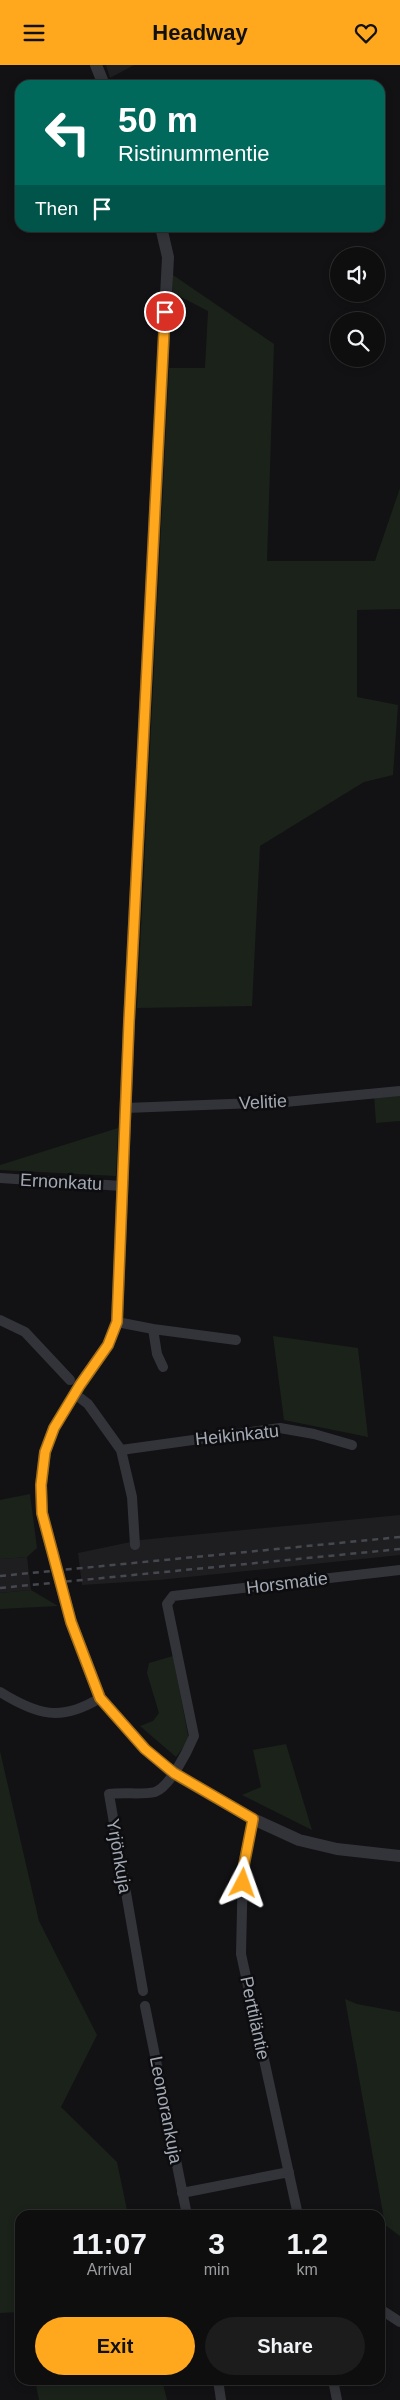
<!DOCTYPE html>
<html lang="en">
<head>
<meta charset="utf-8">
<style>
	:root { --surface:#0e0e0f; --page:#1c1c1d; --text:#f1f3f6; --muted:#9b9c9e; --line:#2e2e2f; --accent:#ffa81e }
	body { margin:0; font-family:Helvetica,sans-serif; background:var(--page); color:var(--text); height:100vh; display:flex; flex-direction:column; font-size:19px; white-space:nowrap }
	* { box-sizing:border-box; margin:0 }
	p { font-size:16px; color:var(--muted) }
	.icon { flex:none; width:28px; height:28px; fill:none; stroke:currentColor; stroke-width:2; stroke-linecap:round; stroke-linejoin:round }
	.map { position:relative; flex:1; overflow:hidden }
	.drawer { position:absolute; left:15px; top:2145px; width:370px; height:175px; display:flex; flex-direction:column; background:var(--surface); border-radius:15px; box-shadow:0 2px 8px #0003,0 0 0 1px var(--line) }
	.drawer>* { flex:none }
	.banner { position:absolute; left:15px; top:15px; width:370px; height:152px; border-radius:15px; box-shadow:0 2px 8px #0003,0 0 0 1px var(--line); background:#00695c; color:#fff; overflow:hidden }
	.tools { position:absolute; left:330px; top:182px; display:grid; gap:10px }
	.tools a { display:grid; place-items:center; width:55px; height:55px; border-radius:50%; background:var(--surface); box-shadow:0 2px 8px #0003,0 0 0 1px var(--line); font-size:25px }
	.pin { position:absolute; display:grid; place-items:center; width:42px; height:42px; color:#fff; margin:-21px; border:2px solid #fff; border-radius:50%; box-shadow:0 1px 5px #0007 }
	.me { position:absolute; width:55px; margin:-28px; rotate:4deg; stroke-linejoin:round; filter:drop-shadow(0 0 4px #0008) }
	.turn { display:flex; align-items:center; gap:18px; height:105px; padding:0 20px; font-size:22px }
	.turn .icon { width:65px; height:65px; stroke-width:2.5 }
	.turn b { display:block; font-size:35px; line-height:42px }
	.then { display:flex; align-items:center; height:48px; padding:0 20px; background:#0003; gap:10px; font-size:19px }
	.eta { display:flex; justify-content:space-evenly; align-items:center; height:85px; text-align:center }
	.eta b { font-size:30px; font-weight:700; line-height:35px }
	.button { display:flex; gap:10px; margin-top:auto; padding:10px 20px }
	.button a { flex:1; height:58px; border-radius:30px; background:var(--accent); color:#111; font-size:20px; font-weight:700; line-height:58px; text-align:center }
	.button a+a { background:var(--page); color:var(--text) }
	header { display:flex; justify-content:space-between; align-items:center; height:65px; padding:0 20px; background:var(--accent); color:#111; font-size:22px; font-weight:700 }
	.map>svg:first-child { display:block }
</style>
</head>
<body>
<header><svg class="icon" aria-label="menu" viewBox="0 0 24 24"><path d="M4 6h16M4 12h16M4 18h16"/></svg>Headway<svg class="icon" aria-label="heart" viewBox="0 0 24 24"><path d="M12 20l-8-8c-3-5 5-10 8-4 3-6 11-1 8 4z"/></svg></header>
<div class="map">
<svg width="400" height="2335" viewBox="0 0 400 2335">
	<rect width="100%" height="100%" fill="#121214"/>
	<!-- built -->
	<path fill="#1e1e21" d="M106,0H134L110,13Z
		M400,1450V1490L159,1515L82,1520L78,1488L140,1475Z
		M27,1492L31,1525L0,1528V1494Z"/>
	<!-- green -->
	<path fill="#1a221a" d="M173,210L274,279L267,496H375L400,423V544L357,545V632L398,640L393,710L364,717L260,781L252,941L137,943L169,303H205L208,246L173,228Z
		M400,1028V1056L376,1058L374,1030Z
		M118,1063L116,1111L0,1105V1100Z
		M273,1271L358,1283L368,1372L284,1355Z
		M30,1429L37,1483L27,1492L0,1494V1435Z
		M31,1525L58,1541L0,1544V1528Z
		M173,1591L189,1675L176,1692L140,1661L153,1656L159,1648L147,1608L149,1598Z
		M286,1679L312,1765L242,1730L261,1722L253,1685Z
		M0,1686L39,1856L97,1970L61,2042L117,2097L128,2150H20V2247L0,2248Z
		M345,1934L357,1939L400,1947V2171L385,2160Z
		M35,2315H162L167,2335H39Z"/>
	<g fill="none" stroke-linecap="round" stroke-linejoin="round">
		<!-- minor -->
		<path stroke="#323439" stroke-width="10" d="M126,1043L285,1037L400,1026
			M0,1113L122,1121
			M0,1255L25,1267L70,1315
			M117,1257L153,1264L236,1275
			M153,1264L157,1289L163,1302
			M75,1329L88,1339L121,1385L132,1432L135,1480
			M121,1385L280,1363L314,1369L352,1380
			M0,1627C37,1650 61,1657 100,1633
			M253,1754L243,1800L241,1889L298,2150
			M143,1926L109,1729C123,1727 143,1730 155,1727C170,1722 188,1685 194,1671L167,1539L173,1531L400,1505
			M145,1941L187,2150
			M182,2128L289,2107
			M380,2244L400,2257
			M218,2315L221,2335
			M333,2315L337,2335"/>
		<!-- tertiary -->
		<path stroke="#323439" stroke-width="12" d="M96,0L104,20
			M161,162L168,192L129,957L117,1257L108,1280L80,1320L54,1363L45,1387L41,1420L42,1448L71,1557L100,1633L145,1684L173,1708L253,1754L299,1775L337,1784L400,1791"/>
		<!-- rail -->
		<path stroke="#45484e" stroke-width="2.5" stroke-dasharray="6 5" stroke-linecap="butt" d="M0,1511L400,1472
			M0,1523L400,1484"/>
	</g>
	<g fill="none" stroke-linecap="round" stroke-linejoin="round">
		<!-- route casing -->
		<g stroke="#a66d14" stroke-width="12">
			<path id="route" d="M165,247L129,957L117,1257L108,1280L80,1320L54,1363L45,1387L41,1420L42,1448L71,1557L100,1633L145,1684L174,1708L253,1754L244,1800L243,1818"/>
		</g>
		<!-- route -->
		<use href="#route" stroke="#ffa81e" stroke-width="9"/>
	</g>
	<g text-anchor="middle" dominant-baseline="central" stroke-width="5" stroke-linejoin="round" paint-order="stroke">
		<!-- street labels -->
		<g font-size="18" fill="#a2a9b5" stroke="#0d0d0f">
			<text transform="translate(263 1037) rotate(-3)">Velitie</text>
			<text transform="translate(61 1117) rotate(3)">Ernonkatu</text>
			<text transform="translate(237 1370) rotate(-6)">Heikinkatu</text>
			<text transform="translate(287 1518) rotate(-7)">Horsmatie</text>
			<text transform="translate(119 1791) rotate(80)">Yrjönkuja</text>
			<text transform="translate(255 1953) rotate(78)">Perttiläntie</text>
			<text transform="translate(166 2045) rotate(79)">Leonorankuja</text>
		</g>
	</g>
</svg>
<div class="tools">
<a><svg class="icon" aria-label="sound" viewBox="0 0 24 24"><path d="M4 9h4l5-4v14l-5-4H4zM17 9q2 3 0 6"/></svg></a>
<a><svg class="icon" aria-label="search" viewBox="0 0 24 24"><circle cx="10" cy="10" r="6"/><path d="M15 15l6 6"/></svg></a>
</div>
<div class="pin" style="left:165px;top:247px;background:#d93025"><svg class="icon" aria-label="arrive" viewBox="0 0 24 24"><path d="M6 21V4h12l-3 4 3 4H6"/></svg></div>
<svg class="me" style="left:243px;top:1818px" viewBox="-20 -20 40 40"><path d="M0-17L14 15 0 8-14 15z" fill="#ffa81e" stroke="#fff" stroke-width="4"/></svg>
<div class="banner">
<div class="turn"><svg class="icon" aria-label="left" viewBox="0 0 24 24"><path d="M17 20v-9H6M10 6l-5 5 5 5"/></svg><div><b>50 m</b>Ristinummentie</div></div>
<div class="then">Then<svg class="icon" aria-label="arrive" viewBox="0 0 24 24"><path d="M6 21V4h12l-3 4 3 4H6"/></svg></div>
</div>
<section class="drawer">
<div class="eta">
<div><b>11:07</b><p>Arrival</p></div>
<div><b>3</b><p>min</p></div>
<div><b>1.2</b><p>km</p></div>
</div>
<div class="button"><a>Exit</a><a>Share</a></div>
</section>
</div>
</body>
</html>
